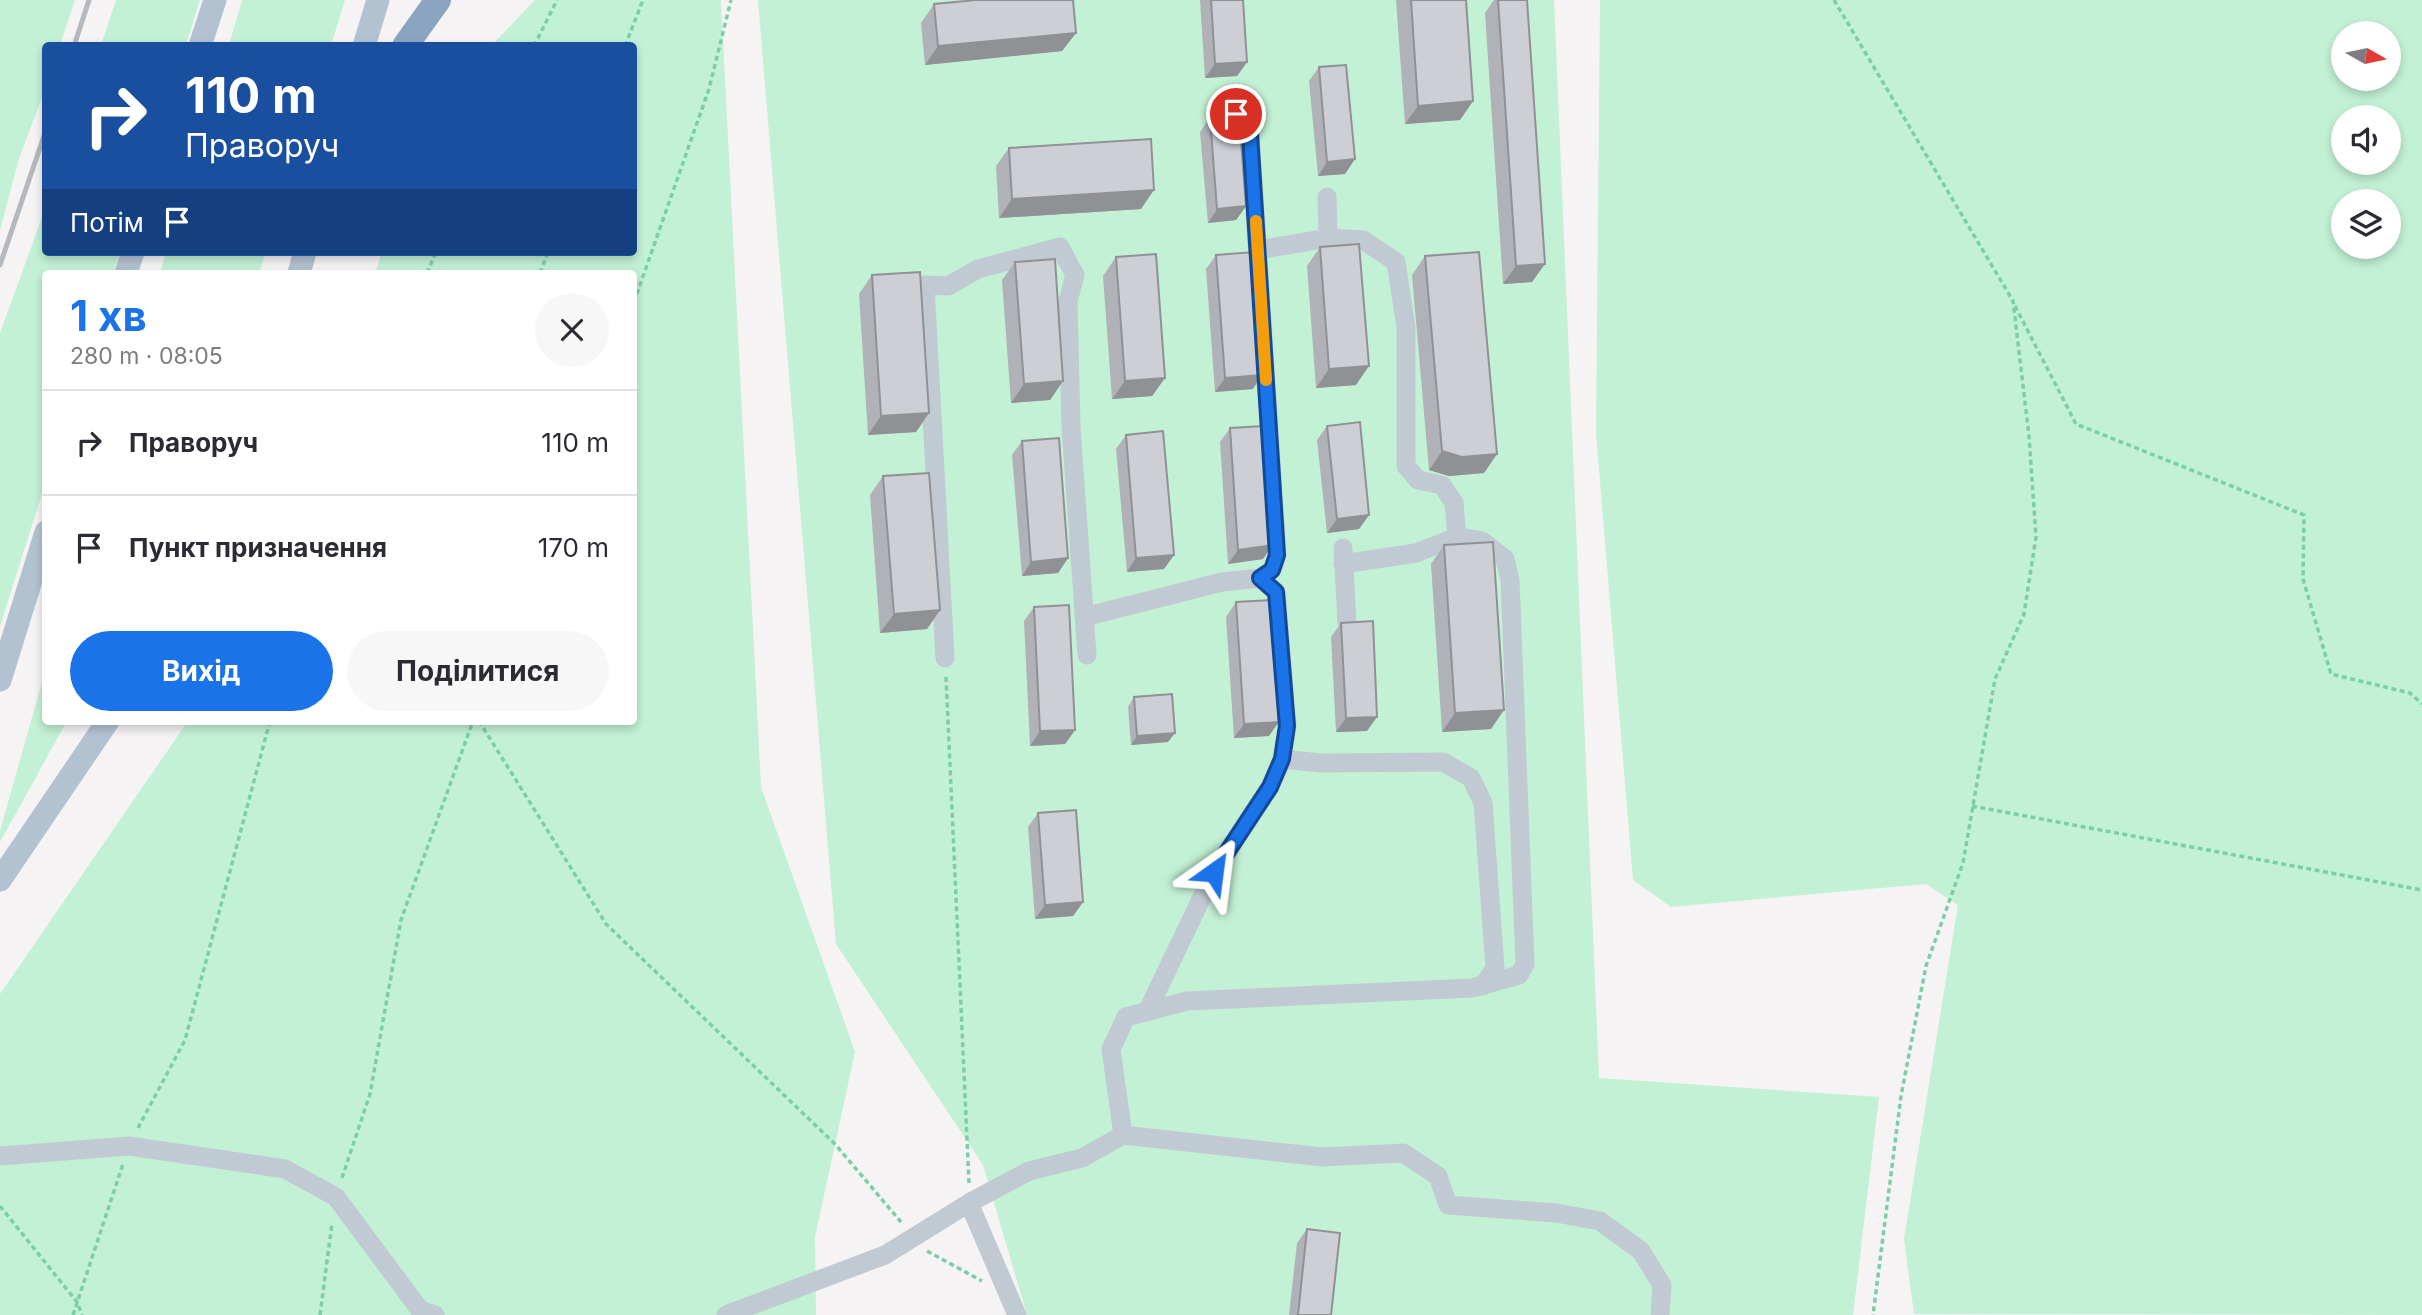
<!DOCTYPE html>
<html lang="uk">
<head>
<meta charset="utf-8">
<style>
	:root { --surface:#fff; --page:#f7f7f7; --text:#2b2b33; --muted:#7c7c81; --line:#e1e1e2; --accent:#1a73e8 }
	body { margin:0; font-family:Inter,sans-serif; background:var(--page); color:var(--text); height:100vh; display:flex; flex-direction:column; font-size:26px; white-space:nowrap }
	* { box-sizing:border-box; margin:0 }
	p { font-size:23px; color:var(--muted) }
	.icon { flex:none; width:38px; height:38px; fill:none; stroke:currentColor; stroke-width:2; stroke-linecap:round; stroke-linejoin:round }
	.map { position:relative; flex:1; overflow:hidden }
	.panel { position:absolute; left:42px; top:270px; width:595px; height:455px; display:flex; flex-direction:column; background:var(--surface); border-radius:7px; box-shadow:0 4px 10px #0003 }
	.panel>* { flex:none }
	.banner { position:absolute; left:42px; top:42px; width:595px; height:214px; border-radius:7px; box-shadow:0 4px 10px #0003; background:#1a4fa0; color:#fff; overflow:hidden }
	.needle { width:46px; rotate:99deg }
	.tools { position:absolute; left:2331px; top:21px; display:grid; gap:14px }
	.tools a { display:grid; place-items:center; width:70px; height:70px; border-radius:50%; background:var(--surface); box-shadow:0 4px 10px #0003; font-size:35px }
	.pin { position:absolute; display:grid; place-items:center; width:60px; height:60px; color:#fff; margin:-30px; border:4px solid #fff; border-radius:50%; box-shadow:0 2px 7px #0007 }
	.me { position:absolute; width:77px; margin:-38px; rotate:31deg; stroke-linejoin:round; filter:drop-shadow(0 0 5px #0008) }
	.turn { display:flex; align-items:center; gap:24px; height:147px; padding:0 28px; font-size:32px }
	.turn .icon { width:91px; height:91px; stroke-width:2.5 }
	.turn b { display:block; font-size:49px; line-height:60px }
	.then { display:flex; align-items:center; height:66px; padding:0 28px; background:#0003; gap:14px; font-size:26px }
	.round { display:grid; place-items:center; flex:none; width:74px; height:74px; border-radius:37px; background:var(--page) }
	.overview { display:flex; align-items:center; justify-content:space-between; height:119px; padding:0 28px }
	h1 { font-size:42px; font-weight:700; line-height:52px; color:var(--accent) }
	.primary-button { display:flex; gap:14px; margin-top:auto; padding:14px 28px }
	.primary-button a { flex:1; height:80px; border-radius:42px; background:var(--accent); color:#fff; font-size:28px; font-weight:700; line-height:80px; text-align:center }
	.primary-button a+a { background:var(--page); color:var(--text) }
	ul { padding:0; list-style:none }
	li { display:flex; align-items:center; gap:21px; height:105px; padding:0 28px; border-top:2px solid var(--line) }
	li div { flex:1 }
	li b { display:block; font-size:26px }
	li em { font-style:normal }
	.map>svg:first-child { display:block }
</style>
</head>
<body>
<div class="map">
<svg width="2422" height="1315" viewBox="0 0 2422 1315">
	<rect width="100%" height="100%" fill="#f5f3f3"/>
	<!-- green -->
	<path fill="#c3f1d5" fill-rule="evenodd" d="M0,0H75L60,45L46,46L45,89L19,159L0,230Z
		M116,0H200L186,45H101Z
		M242,0H345L331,45H229Z
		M535,0H721L761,787L855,1052L815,1237L816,1315H0V994L188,721H634V273H375L382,252H634V46L492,45Z
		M758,0H1554L1599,1078L1879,1097L1853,1315H1027L983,1165L836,944Z
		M1600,0H2422V1315L1914,1314L1904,1239L1958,905L1926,884L1671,907L1633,880L1596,433ZM2343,33H2389V79H2343ZM2343,117H2389V163H2343ZM2343,201H2389V247H2343Z
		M45,209L46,252H120L113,273H46L45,484L0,626V333Z
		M166,252H266L259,273H160Z
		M45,671L46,721H67L0,842V831Z"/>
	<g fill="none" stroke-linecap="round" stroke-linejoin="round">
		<!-- path -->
		<path stroke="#7ad0a6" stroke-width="3.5" stroke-dasharray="5 3.5" stroke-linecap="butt" d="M1834,0L2013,301L2029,436L2036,537L2024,614L1995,679L1963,863L1926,966L1901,1096L1873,1315
			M534,46L557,0
			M625,46L643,0
			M427,273L436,252
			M540,273L548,252
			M634,302L709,89L731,0
			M2015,306L2076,424L2304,515L2303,579L2331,674L2410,693L2422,704
			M946,677L969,1183
			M479,721L606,924L835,1144L901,1222
			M1972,806L2422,890
			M138,1128L185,1040L270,721
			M342,1178L370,1094L401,920L473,721
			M0,1206L77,1302L82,1315
			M927,1251L982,1281
			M73,1315L123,1164
			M320,1315L332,1223"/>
		<!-- minor -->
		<path stroke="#c1cad2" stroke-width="19" d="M1327,197L1328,238
			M1258,250L1328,238L1363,240L1396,262L1406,327V466L1418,480L1442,485L1454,503L1457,537
			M1343,548L1347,623
			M1084,617L1222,582L1260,578L1272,570L1277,555L1250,134L1236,114
			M945,658L925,285L948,286L978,269L1060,247L1075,275L1068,301L1071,427L1087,655
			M1282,759L1320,763L1443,762L1471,778L1483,803L1495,968L1483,986
			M1147,1012L1214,872L1270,787L1282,759L1287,726L1276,592L1260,578
			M1123,1135L1322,1157L1403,1153L1438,1176L1448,1205L1556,1213L1600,1221L1641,1251L1662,1285L1660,1315
			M0,1156L129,1146L285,1169L336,1197L420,1310L435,1315
			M969,1203L1017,1315
			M726,1315L885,1255L969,1203L1029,1171L1082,1158L1123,1135L1111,1049L1126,1017L1187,1001L1472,988L1519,975L1525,964L1510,580L1505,559L1482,541L1457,537L1416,553L1343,564"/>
		<!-- major -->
		<path stroke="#b3c2d1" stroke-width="23" d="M200,46L215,0
			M364,46L378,0
			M126,273L133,252
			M299,273L305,252
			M0,680L46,532
			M0,880L108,721"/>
		<!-- highway -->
		<path stroke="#8ba5c1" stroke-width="26" d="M405,46L438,0"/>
		<!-- rail -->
		<path stroke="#b5b8bd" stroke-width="5" d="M74,46L89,0
			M0,265L46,130"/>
	</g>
	<!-- wall -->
	<path fill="#b0b2b7" d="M1200,0H1243L1247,62L1237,76L1205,78Z
		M1396,0H1466L1473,101L1460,120L1405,124Z
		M1494,0H1527L1532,282L1503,284L1485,13Z
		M934,4L1076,33L1062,51L925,65L921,23Z
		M1319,67L1345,174L1318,176L1309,81Z
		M1210,118L1246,206L1236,220L1208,223L1200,132Z
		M1009,148L1141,209L999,218L996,166Z
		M1320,247L1356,385L1316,388L1307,266Z
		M1216,255L1253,389L1215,392L1206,269Z
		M1425,256L1497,454L1484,473L1449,476L1429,470L1412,275Z
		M1116,257L1165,378L1152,396L1112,399L1103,276Z
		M1015,262L1063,381L1050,400L1011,403L1002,280Z
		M872,275L929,413L916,432L868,435L859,294Z
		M1327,426L1369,515L1359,529L1327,533L1317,440Z
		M1230,428L1263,559L1228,564L1220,442Z
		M1126,435L1174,555L1164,569L1127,572L1116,449Z
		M1022,441L1068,558L1058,573L1022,576L1012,455Z
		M883,476L940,610L927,629L880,633L870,495Z
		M1444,545L1491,729L1442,732L1431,564Z
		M1236,602L1269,736L1234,738L1226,617Z
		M1034,607L1075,730L1065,744L1030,746L1024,621Z
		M1341,623L1367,731L1336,732L1331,637Z
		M1134,697L1168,742L1131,745L1128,707Z
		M1038,813L1083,902L1073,916L1035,919L1028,827Z
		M1307,1229L1331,1315H1289L1297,1243Z"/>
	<!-- shaded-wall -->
	<path fill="#909195" d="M1076,33L1062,51L925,65L938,46Z
		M1247,62L1237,76L1205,78L1215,64Z
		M1473,101L1460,120L1405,124L1418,106Z
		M1355,159L1345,174L1318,176L1327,162Z
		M1154,190L1141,209L999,218L1012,199Z
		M1246,206L1236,220L1208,223L1217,209Z
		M1545,264L1532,282L1503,284L1516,266Z
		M1369,366L1356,385L1316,388L1329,369Z
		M1262,375L1253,389L1215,392L1225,378Z
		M1165,378L1152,396L1112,399L1125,381Z
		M1063,381L1050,400L1011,403L1024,384Z
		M929,413L916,432L868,435L881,416Z
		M1442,451L1497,454L1484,473L1449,476L1429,470Z
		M1369,515L1359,529L1327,533L1337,519Z
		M1273,545L1263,559L1228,564L1238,550Z
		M1174,555L1164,569L1127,572L1136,558Z
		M1068,558L1058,573L1022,576L1031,562Z
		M940,610L927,629L880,633L894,614Z
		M1504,710L1491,729L1442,732L1455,713Z
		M1377,717L1367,731L1336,732L1346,718Z
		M1279,722L1269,736L1234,738L1244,724Z
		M1075,730L1065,744L1030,746L1040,731Z
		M1175,733L1168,742L1131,745L1137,736Z
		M1083,902L1073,916L1035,919L1045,905Z"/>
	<!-- building -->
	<path fill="#cdcfd5" stroke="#909195" stroke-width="2" d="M976,0H1073L1076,33L938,46L934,4Z
		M1211,0H1243L1247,62L1215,64Z
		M1411,0H1466L1473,101L1418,106Z
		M1498,0H1527L1545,264L1516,266Z
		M1346,65L1355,159L1327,162L1319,67Z
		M1239,116L1246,206L1217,209L1210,118Z
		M1151,139L1154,190L1012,199L1009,148Z
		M1359,244L1369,366L1329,369L1320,247Z
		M1254,252L1262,375L1225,378L1216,255Z
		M1479,252L1497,454L1462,457L1442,451L1425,256Z
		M1156,254L1165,378L1125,381L1116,257Z
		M1055,259L1063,381L1024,384L1015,262Z
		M920,272L929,413L881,416L872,275Z
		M1360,422L1369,515L1337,519L1327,426Z
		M1264,426L1273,545L1238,550L1230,428Z
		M1163,431L1174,555L1136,558L1126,435Z
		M1059,438L1068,558L1031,562L1022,441Z
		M929,473L940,610L894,614L883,476Z
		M1493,542L1504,710L1455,713L1444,545Z
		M1272,600L1279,722L1244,724L1236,602Z
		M1069,605L1075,730L1040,731L1034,607Z
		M1373,621L1377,717L1346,718L1341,623Z
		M1172,694L1175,733L1137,736L1134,697Z
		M1076,810L1083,902L1045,905L1038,813Z
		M1307,1229L1340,1233L1331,1315H1298Z"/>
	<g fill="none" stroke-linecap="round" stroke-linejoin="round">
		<!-- route casing -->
		<g stroke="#114b97" stroke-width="18">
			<path id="route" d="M1214,872L1270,787L1282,759L1287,726L1276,592L1260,578L1272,570L1277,555L1250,134L1236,114"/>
		</g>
		<!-- route -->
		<use href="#route" stroke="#1a73e8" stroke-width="12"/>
		<!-- slow -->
		<path stroke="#f59e0b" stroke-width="12" d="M1256,221L1266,380"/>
	</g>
</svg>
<div class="tools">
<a><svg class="needle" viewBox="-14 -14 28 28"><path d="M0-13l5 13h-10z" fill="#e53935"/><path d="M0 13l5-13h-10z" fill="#7c7c81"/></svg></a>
<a><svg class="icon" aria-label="sound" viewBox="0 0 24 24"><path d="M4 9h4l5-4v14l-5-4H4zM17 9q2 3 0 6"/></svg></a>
<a><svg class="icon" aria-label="layers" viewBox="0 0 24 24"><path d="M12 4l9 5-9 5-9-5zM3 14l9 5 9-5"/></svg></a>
</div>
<div class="pin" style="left:1236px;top:114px;background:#d93025"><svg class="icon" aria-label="arrive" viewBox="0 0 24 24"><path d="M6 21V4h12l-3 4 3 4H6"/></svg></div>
<svg class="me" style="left:1214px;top:872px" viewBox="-20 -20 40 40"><path d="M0-17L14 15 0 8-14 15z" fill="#1a73e8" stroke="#fff" stroke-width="4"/></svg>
<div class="banner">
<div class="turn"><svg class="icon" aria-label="right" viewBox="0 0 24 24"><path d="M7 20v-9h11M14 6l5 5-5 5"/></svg><div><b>110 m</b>Праворуч</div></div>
<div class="then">Потім<svg class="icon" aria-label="arrive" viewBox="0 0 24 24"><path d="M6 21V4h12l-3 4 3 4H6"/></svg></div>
</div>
<section class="panel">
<div class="overview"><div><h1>1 хв</h1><p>280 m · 08:05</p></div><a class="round"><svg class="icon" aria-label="close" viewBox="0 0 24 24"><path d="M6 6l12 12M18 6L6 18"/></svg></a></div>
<ul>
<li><svg class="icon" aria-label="right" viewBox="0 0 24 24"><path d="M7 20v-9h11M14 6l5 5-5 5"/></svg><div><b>Праворуч</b></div><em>110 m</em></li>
<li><svg class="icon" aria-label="arrive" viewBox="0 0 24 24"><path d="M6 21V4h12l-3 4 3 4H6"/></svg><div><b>Пункт призначення</b></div><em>170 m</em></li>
</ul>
<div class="primary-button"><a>Вихід</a><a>Поділитися</a></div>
</section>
</div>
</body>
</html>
